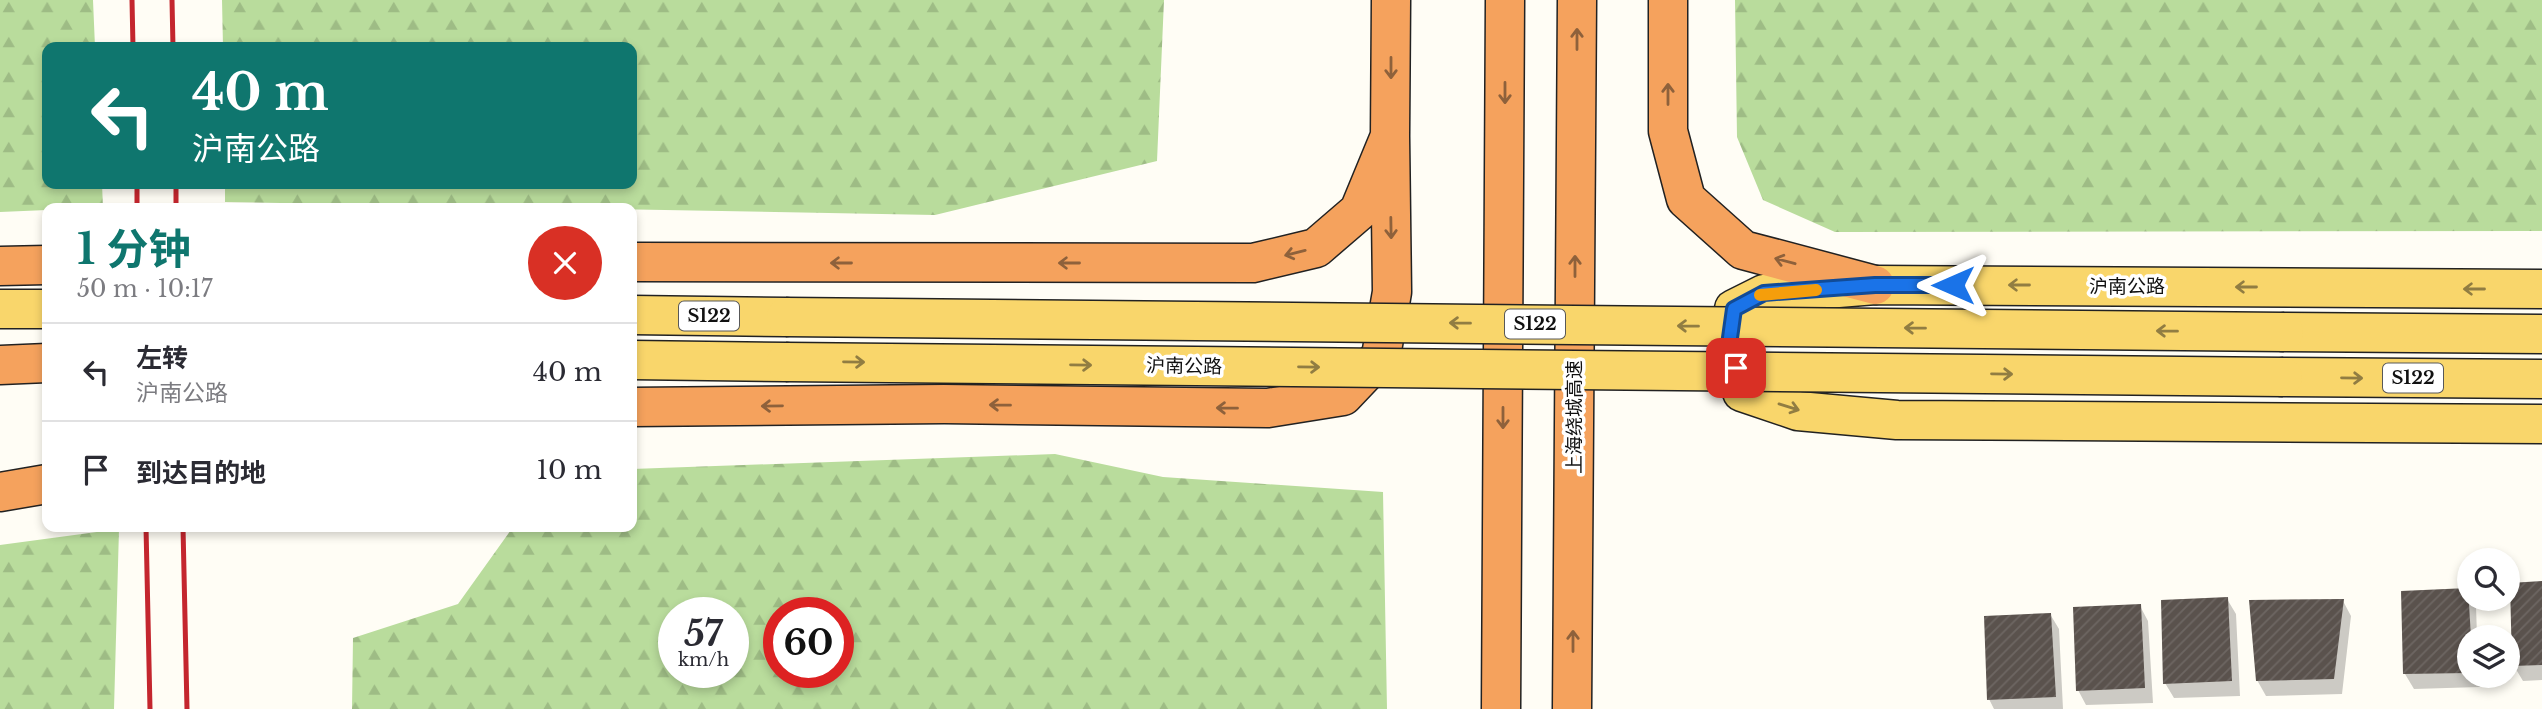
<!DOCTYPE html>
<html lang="zh">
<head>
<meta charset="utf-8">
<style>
	:root { --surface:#fff; --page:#f2f2f3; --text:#2b2b33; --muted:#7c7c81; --line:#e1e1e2; --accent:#0f766e }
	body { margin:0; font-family:"Libre Baskerville","Noto Sans SC",serif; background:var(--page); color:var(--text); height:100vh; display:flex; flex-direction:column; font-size:26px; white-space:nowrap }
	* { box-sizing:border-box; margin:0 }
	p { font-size:23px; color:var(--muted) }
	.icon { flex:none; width:38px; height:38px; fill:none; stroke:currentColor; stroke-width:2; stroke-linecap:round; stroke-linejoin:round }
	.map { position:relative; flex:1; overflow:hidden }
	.panel { position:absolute; left:42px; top:203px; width:595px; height:329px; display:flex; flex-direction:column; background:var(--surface); border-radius:14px; box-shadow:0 4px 10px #0003 }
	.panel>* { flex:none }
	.guide { position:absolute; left:42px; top:42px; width:595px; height:147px; border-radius:14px; box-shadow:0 4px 10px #0003; background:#0f766e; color:#fff; overflow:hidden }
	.fabs { position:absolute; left:2457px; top:548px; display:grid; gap:14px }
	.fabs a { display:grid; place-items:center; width:63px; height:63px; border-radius:50%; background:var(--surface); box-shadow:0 4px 10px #0003; font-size:35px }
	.speed { position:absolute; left:658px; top:597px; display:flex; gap:14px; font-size:35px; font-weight:700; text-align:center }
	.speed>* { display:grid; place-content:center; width:91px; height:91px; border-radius:50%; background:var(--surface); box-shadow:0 4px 10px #0003; line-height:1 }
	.speed small { font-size:18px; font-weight:400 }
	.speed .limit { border:10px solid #d22; background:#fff; color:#111 }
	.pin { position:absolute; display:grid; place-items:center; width:60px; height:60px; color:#fff; margin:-30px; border-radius:14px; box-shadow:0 4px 10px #0006 }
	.me { position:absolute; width:77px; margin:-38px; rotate:270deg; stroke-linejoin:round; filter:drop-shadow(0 0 5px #0008) }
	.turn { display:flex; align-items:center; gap:24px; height:147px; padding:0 35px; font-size:32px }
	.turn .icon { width:91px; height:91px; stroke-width:2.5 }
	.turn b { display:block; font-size:49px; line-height:60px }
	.round { display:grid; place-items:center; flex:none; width:74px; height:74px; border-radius:37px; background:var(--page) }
	.head { display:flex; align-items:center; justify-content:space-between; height:119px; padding:0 35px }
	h1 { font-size:42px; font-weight:700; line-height:52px; color:var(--accent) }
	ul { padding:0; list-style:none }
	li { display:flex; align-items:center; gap:21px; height:98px; padding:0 35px; border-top:2px solid var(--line) }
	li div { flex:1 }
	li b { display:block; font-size:26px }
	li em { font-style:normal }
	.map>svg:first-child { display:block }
</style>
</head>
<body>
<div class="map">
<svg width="2542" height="709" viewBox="0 0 2542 709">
	<defs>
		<pattern id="forest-firs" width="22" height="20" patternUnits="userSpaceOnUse" patternTransform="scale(1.75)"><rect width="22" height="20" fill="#b9dc9c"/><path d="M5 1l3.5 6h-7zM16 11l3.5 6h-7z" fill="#9ebc85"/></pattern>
		<pattern id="building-hatch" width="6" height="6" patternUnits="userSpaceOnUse" patternTransform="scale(1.75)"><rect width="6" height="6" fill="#5a524d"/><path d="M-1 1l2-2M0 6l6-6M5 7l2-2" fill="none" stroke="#6d6662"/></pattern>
	</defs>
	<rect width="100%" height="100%" fill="#fffdf5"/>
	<!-- forest -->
	<path fill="url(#forest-firs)" fill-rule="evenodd" d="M0,0H93L95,47H47V184H102L103,208H47V210L0,212Z
		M222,0H1164L1157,161L935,215L225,202V184H632V47H223Z
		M1735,0H2542V231L1835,232L1763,200L1737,137Z
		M1055,454L1163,477L1383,492L1387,709H352L353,638L458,604L513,527H632V469ZM733,612V672H674V612ZM838,612V672H779V612Z
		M119,529L114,709H0V545Z"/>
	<!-- shadow -->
	<path fill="#0003" d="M2542,583V680L2523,681L2514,666Z
		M2467,590L2469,598H2472L2476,605L2477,637H2469V676H2480V687L2414,689L2405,674Z
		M2227,599L2236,614L2240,696L2174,698L2165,683Z
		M2343,601L2351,616L2342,694L2266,696L2257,680Z
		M2140,606L2148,621L2153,703L2086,705L2078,690Z
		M2050,614L2059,629L2063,709H1994L1989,699Z"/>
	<!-- building -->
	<path fill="url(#building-hatch)" d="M2542,581V665L2512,666L2510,583Z
		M2468,588L2471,637L2469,673L2403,674L2401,591Z
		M2228,597L2232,681L2163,684L2161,600Z
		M2344,599L2334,679L2256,681L2249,600Z
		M2141,604L2145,688L2076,691L2073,607Z
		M2051,613L2056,697L1987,700L1984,616Z"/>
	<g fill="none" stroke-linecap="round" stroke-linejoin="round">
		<!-- primary casing -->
		<g stroke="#222" stroke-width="41">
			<path id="primary" d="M2542,289L1875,285L1764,294L1734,309L1729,345L1742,392L1798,411L1897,420L2542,424
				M0,309H47
				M632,315L786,317
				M2284,332L2542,334
				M632,360L786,362
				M2283,377L2542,379"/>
		</g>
		<!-- motorway casing -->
		<g stroke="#222" stroke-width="41">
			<path id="motorway" d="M1668,0V131L1686,199L1743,250L1875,285
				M632,262L1253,263L1316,248L1359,211L1390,136L1391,0
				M0,266L47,265
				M0,365L47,363
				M632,407L944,404L1268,408L1343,396L1381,356L1392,292L1390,136
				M0,492L47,484
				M1501,709L1505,0
				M1572,709L1577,0"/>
		</g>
		<!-- primary -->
		<use href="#primary" stroke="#f9d66b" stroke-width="38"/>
		<!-- motorway -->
		<use href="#motorway" stroke="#f5a25d" stroke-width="38"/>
		<!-- rail -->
		<path stroke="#c4262e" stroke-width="5" d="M132,0L133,47
			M172,0L173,47
			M137,184V208
			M176,184V208
			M146,527L150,709
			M183,527L187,709"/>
		<!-- primary-bridge casing -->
		<g stroke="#222" stroke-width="41" stroke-linecap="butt">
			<path id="primary-bridge" d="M786,317L2284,332
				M786,362L2283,377"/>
		</g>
		<!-- primary-bridge -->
		<use href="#primary-bridge" stroke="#f9d66b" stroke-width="38"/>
	</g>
	<!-- one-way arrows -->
	<defs><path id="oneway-shaft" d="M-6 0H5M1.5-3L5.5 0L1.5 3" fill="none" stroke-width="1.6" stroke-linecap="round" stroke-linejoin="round" transform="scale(1.75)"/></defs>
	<g stroke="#8e613b">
		<use href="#oneway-shaft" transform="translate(1577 39) rotate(-90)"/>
		<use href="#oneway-shaft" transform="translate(1391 68) rotate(90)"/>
		<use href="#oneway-shaft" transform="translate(1505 93) rotate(90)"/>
		<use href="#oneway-shaft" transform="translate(1668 94) rotate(-90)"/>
		<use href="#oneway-shaft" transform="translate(1391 228) rotate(89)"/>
		<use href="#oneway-shaft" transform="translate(1295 253) rotate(166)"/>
		<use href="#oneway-shaft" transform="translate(1785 261) rotate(-165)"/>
		<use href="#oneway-shaft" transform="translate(841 263) rotate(-180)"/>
		<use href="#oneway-shaft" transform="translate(1069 263) rotate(-180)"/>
		<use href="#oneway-shaft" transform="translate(1575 266) rotate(-90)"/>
		<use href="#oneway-shaft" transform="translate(1000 405) rotate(-179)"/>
		<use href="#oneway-shaft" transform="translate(772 406) rotate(179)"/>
		<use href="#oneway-shaft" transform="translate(1227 408) rotate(-179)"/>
		<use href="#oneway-shaft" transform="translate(1503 418) rotate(90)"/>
		<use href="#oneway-shaft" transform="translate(1573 641) rotate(-90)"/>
	</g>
	<g stroke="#917d42">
		<use href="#oneway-shaft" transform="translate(2019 285) rotate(-180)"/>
		<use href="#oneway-shaft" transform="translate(2246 287) rotate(-180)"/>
		<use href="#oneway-shaft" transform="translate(2474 289) rotate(-180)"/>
		<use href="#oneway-shaft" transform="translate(1460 323) rotate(-179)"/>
		<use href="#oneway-shaft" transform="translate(1688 326) rotate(-179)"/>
		<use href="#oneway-shaft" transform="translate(1915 328) rotate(-179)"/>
		<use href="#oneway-shaft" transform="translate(2167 331) rotate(-179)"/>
		<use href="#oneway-shaft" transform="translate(854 362) rotate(1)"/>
		<use href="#oneway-shaft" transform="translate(1081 365) rotate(1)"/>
		<use href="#oneway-shaft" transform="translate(1309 367) rotate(1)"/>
		<use href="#oneway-shaft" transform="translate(2002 374) rotate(1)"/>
		<use href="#oneway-shaft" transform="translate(2352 378) rotate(1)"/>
		<use href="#oneway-shaft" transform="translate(1789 407) rotate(17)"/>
	</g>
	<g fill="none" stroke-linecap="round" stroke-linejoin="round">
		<!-- route casing -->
		<g stroke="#114b97" stroke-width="18">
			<path id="route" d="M1736,368L1729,345L1734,309L1764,293L1875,285H1953"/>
		</g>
		<!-- route -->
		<use href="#route" stroke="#1a73e8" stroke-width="12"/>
		<!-- slow -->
		<path stroke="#f59e0b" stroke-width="12" d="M1760,295L1816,290"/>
	</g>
	<g text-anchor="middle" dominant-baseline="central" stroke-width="7" stroke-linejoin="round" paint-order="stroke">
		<!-- shield labels -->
		<g fill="#fff" stroke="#585858" stroke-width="2">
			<rect x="679" y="301.5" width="60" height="29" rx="5"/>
			<rect x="1505" y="309.5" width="60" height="29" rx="5"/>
			<rect x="2383" y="363.5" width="60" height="29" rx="5"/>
		</g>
		<g font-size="18" font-weight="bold" fill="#111">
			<text x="709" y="316">S122</text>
			<text x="1535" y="324">S122</text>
			<text x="2413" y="378">S122</text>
		</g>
		<!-- street labels -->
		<g font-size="19" fill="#111" stroke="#fff">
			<text x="2127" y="286">沪南公路</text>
			<text transform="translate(1184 366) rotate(1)">沪南公路</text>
			<text transform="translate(1574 417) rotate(-90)">上海绕城高速</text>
		</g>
	</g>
</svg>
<div class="fabs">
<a><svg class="icon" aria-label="search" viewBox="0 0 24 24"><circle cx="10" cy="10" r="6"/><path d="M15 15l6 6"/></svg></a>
<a><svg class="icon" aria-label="layers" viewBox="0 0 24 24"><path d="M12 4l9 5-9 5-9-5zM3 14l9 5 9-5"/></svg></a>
</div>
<div class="speed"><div>57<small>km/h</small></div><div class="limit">60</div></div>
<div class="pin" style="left:1736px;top:368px;background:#d93025"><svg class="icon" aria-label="arrive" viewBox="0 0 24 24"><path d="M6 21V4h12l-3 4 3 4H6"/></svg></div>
<svg class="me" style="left:1953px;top:285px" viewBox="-20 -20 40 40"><path d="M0-17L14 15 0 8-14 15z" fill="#1a73e8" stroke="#fff" stroke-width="4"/></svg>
<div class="guide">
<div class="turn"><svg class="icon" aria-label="left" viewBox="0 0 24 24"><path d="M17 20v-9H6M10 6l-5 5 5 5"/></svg><div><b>40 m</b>沪南公路</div></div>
</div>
<section class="panel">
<div class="head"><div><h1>1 分钟</h1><p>50 m · 10:17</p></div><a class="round" style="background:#d93025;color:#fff"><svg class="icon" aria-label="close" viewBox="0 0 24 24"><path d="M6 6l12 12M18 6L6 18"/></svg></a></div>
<ul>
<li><svg class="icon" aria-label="left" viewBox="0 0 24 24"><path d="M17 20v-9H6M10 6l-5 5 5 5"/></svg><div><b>左转</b><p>沪南公路</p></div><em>40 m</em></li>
<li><svg class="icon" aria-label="arrive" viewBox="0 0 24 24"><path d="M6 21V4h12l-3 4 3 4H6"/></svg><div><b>到达目的地</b></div><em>10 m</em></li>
</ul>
</section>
</div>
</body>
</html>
